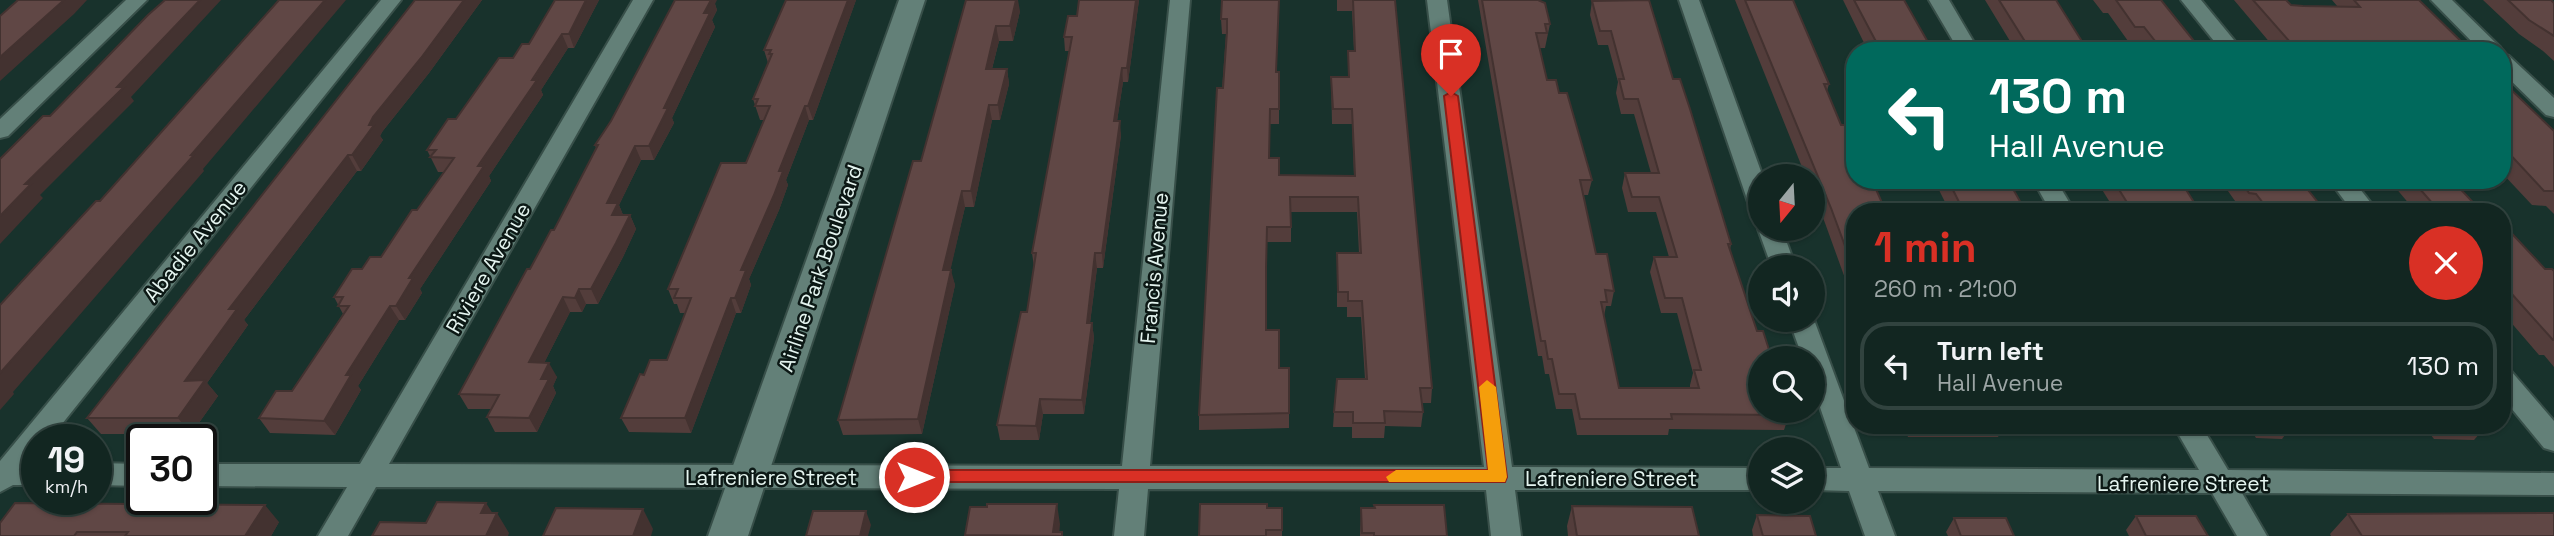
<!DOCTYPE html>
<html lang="en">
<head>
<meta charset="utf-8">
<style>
	:root { --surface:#122621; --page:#1f322e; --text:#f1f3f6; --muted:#9ca5a5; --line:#31433f; --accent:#d93025 }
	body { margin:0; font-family:"Space Grotesk",sans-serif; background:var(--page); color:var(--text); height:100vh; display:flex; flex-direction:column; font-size:26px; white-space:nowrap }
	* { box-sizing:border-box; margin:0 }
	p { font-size:23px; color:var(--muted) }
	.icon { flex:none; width:38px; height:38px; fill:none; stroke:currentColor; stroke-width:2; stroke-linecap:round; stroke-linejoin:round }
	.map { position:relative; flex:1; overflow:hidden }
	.drawer { position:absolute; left:1846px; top:203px; width:665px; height:231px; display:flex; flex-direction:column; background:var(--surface); border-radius:28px; box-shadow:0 2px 5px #0004,0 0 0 2px var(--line) }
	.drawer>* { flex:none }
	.top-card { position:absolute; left:1846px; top:42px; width:665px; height:147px; border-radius:28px; box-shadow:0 2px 5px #0004,0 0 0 2px var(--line); background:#00695c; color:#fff; overflow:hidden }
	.needle { width:46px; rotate:198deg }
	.tools { position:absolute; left:1748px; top:164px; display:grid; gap:14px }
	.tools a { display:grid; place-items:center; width:77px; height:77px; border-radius:50%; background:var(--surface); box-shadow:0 2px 5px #0004,0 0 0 2px var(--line); font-size:35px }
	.speed { position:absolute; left:21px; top:424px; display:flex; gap:14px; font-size:35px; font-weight:700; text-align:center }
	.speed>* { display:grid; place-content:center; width:91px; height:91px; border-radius:50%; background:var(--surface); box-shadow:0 2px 5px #0004,0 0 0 2px var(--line); line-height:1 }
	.speed small { font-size:18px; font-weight:400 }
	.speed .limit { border:4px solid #111; border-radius:10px; background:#fff; color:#111 }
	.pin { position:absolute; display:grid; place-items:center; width:60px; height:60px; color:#fff; margin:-72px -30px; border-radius:50% 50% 50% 0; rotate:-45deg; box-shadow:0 0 7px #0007 }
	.pin .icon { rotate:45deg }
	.me { position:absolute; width:77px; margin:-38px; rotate:90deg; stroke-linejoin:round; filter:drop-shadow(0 0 5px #0008) }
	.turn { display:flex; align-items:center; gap:24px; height:147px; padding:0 28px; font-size:32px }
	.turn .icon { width:91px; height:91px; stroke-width:2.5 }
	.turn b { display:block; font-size:49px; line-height:60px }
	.round { display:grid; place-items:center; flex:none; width:74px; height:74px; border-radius:37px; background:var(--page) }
	.head { display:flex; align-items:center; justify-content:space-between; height:119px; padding:0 28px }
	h1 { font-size:42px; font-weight:700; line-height:52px; color:var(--accent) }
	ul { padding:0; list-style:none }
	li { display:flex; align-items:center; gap:21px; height:88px; margin:0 14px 10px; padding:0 14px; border:4px solid var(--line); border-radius:28px }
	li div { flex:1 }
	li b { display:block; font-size:26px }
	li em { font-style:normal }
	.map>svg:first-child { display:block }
</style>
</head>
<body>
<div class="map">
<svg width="2554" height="536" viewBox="0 0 2554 536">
	<rect width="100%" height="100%" fill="#18322c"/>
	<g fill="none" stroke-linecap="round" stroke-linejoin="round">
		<!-- street casing -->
		<g stroke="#384f49" stroke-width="4">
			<path id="street" d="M126,0H147L8,136L0,138V119Z
				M381,0H401L50,439H37V456L31,463H37V485H13L0,492V461Z
				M633,0H653L389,464L1122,466L1170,0H1190L1150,466L1484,467L1427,0H1447L1512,467L1760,468V490H1515L1521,536H1491L1486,490L1148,489L1144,536H1114L1119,489L376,487L348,536H318L347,487L201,486V464H360Z
				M1679,0H1699L1763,177L1760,210L1752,207L1748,202Z
				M1929,0H1949L1979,51H1959Z
				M2181,0H2201L2243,51H2222Z
				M2431,0H2452L2500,47L2503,51L2502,52L2481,51Z
				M2502,54L2509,56L2554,98V117L2546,115L2502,72Z
				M2033,180H2056L2075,212H2051Z
				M2329,180H2353L2378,212H2353Z
				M1760,225V229H1782L1796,268H1772L1758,229Z
				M1813,317L1869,468L2199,470L2173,425H2201L2228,470L2554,473V495L2242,493L2267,536H2237L2212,493L1878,491L1895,536H1865L1849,491L1813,490V468H1841L1813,387V359H1803L1789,320H1813Z
				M2502,368L2511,371L2554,421V451L2544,448L2502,397Z
				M96,463L142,464V486L96,485Z"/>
		</g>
		<!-- secondary casing -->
		<g stroke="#384f49" stroke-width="4">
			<path id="secondary" d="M899,0H925L748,536H708Z"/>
		</g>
		<!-- street -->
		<use href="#street" fill="#638078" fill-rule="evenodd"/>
		<!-- secondary -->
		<use href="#secondary" fill="#638078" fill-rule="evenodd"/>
	</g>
	<!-- wall -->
	<path fill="#533d3b" d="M415,0H482L429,73L382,132L380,136L383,140L361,171H357L244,320L248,325L207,383L218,396L191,434H101L87,418Z
		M555,0H599L574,48H568L541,90L543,95L489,176L491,181L420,289L422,293L405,320H399L358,386L361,390L335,435L270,433L259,418L292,391L343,314L334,297L362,269L381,257L417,210L444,172H438L427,150L513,58L529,44Z
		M786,0H856L813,120H809L786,180L788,185L779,210L749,279L751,285L741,313H736L691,433L629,432L621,418L644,375L667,360L685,313H680L677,304H674L668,289L746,163L764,120H760L753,99L768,63L764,50Z
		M966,0L1020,11L1013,41H999L992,69H1007L1009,84L1000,120H992L974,207H965L950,270L955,285L922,434L843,435L838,420L921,161Z
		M1079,0H1139L1128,82H1123L1117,121L1121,135L1103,268H1097L1090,323H1092L1094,338L1084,414H1043L1039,440H1000L997,425L1027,312L1034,267L1032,253L1069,51H1065L1064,37L1077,16Z
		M1279,0L1276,72H1279V124H1270L1269,158L1279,175L1354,176L1352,124H1332L1331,77H1348V51H1354L1352,11H1337V0H1395L1432,388L1431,403H1422L1423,412L1421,427L1385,426L1384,438H1352V427H1333L1334,412L1365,379L1361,317H1347V307H1337V253H1359L1357,212H1291V242H1267L1266,330L1279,368H1289V428L1199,430V415L1226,34H1222L1221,19Z
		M1478,0H1538L1550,24L1545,48H1540L1547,80L1559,93L1592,180L1588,195H1583L1596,254L1614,291L1611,306H1606L1604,316L1619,388H1690V385L1693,373L1677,313H1661L1650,272L1654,257H1669L1656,212H1628L1622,188L1625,173H1651L1634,114H1621L1616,93L1618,82L1608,45H1598L1590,15L1592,1L1649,0L1673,79L1731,244L1730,250L1757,331L1789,415L1784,430L1669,429L1668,435H1577L1572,409H1556L1549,374H1545L1542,356H1538Z
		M1735,0H1793L1829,84L1827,91L1855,212V306L1825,223L1813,193V177H1806Z
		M1843,0H1904L1933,51H1868Z
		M1985,0H2056L2088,51H2016Z
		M2093,0H2161L2202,51H2145L2137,41H2128L2108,13H2103Z
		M2234,0H2286L2291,5L2303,6L2338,7L2332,0H2419L2471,51H2277Z
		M2483,0H2551L2554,3V61L2543,51L2519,34Z
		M715,4L717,10L712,20L715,27L672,118L674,123L654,160H641L619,205L623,215H630L636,229L623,257L598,304H586L582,312H570L544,363L557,377L553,386L556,393L537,432H495L487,417L491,409H468L459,394L530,269L554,230L596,148L595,145L611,121Z
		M2502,81L2554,131V214L2546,206L2532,205L2502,173Z
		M1934,180H2008L2026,212H1950Z
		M2096,180H2180L2200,212H2116Z
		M2226,180H2300L2324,210L2329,212H2250L2247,208H2240L2223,184Z
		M2389,180H2452L2482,212H2416Z
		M2502,223L2545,269L2554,271V367L2544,355H2539L2502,312Z
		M1903,425H2140L2133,436L2000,433L1998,437H1908Z
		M2248,425H2370L2361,435H2285L2282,439L2256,438Z
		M2423,425H2487L2474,440L2434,439Z
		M1374,505L1447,536H1360L1361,508H1374Z
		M1572,506L1699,536H1568L1567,526Z
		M1267,508H1282V536H1199Z
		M2348,514L2554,536H2331L2330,534Z
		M1757,515L1816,536H1753L1752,530Z
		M2136,516L2208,536H2129L2126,530Z
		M1954,518L2014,536H1948L1946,532Z
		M279,522L271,536H0Z"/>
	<!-- shaded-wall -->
	<path fill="#433230" d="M64,0H87L74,14L0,81V57Z
		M200,0H221L131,97L134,101L40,195L43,198L0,244V216L25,184Z
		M325,0H346L203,169L204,171L13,392L14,394L0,410V373L191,155Z
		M464,0H482L429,73L382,132L380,136L383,140L361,171L352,155L373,117Z
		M586,0H599L574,48L569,34Z
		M708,0H717L715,4L717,10L712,20L715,27L672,118L674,123L654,160L649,146Z
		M848,0H856L813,120L808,106Z
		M1016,0H1018L1020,11L1013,41L1010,26Z
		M1136,0H1139L1128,82L1127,68Z
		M996,26L999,41L988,84L986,69Z
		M562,34L568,48L541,90L543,95L489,176L491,181L420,289L422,293L405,320L396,306L409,278Z
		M1122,68L1123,82L1115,135L1114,121Z
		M1007,69L1009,84L1000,120L998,105Z
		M989,105L992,120L974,207L971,191Z
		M805,106L809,120L786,180L788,185L779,210L749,279L751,285L741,313L735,298L741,270Z
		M1120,121L1121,135L1103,268L1102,253Z
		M635,146L641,160L619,205L624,217L618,229L607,203Z
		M348,155L357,171L244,320L248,325L207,383L218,396L191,434L178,418L185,381L229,309Z
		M962,191L965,207L947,285L943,270Z
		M630,215L636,229L623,257L598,304L591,289Z
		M1095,253L1097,268L1088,338L1087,323Z
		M951,270L955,285L922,434L918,419Z
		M579,289L586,304L582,312L575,298Z
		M563,297L570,312L537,377L529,362Z
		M731,298L736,313L691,433L685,418Z
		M390,306L399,320L358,386L361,390L335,435L324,421L346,375Z
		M1092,323L1094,338L1084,414L1082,400Z
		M549,363L557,377L553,386L556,393L537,432L529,418L541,379Z
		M1040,399L1043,414L1039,440L1036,426Z
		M486,503L495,517L497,513L509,533L508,536H486L481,513Z
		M1057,504L1060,524L1059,536L1053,532Z
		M265,505L279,522L271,536H245Z
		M643,509L653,529L651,536H633Z
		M866,511L871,525L868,536H860Z"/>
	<!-- building -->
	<path fill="#604745" stroke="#433230" stroke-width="2" d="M18,0H64L0,57V16Z
		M165,0H200L117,87H124L25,184H31L0,216V159L43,116H50L148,15Z
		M279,0H325L191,155H194L0,373V305L96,201H100Z
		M415,0H464L421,58L373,117L369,125H374L352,155H348L229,309H237L185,381L205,380L178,418H87Z
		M555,0H586L569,34H562L532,80H537L478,166H484L409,278H413L396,306H390L346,375H351L324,421L259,418L276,391H292L349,306H338L343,297H334L352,269H362L370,257H381L412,210H417L454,158L430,157L436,150H427L448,119H456L499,58H513L522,44H529Z
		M675,0H711L704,13H710L664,108H668L649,146H635L607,203H618L612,215H630L616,243L591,289H579L575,298L563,297L529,362L549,363L541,379H549L529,418L487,417L499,395L459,394L527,269H530L551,230H554L598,145H595L611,121Z
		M786,0H848L808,106H805L779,171H783L774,195L741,270H746L735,298H731L685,418H621L640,374L644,375L650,360H667L691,298H674L678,289H668L721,163H746L770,106H755L758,99H753L772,54H769L771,50H764Z
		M966,0H1016L1010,26H996L986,69H1007L998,105H989L971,191H962L943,270H951L918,419L838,420L913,161H921Z
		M1079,0H1136L1127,68H1122L1114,121H1120L1102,253H1095L1087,323H1092L1082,400L1040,399L1036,426L997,425L1021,312H1027L1036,253H1032L1072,37H1064L1068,16H1077Z
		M1222,0H1279L1276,72H1279V109H1270L1269,158H1279V175L1355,176L1352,109H1333L1331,77H1349L1348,51H1355L1353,0H1395L1432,388H1420L1423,412L1384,411L1385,423H1353V412H1334L1337,379H1367L1362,301H1348V292H1338L1337,253H1361L1358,197H1290L1291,227H1267L1266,268V330H1279V368H1289V413L1199,415L1217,88H1223L1227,32V19H1221Z
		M1482,0H1538L1545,3L1550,24H1545L1547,33H1536L1547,80H1556L1559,93H1567L1592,180H1580L1596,254H1607L1614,291L1605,290L1607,302H1601L1619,388H1699L1694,370H1701L1682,298H1665L1654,257H1677L1659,197H1632L1625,173H1659L1638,99H1624L1619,79H1624L1611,31H1600L1592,1L1649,0L1673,79H1680L1690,109L1731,244H1728L1757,331H1763L1772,359H1760V411H1788L1789,415L1671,414L1672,419H1580L1575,394H1559L1552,359H1548L1545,341H1541Z
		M1745,0H1793L1829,84H1824L1841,125H1847L1855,142V180H1872L1886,212H1855V273L1831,208Z
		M1854,0H1904L1933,51H1881Z
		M1999,0H2056L2088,51H2031Z
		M2116,0H2161L2202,51H2163L2144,27H2135Z
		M2253,0H2286L2291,5L2303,6L2360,7L2354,0H2419L2471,51H2298Z
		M2508,0H2551L2554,3V36L2529,20Z
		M2502,81L2554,131V191H2544L2506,150H2502Z
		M1948,180H2008L2026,212H1964Z
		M2113,180H2180L2200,212H2133Z
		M2240,180H2300L2324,210H2328L2329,212H2270L2256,194L2249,193Z
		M2412,180H2452L2482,212H2440Z
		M2502,223L2545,269H2552L2554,271V340H2553L2502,283Z
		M437,502L486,503L481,513H497L486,536H372L380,522L426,523Z
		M15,503L265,505L245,536H125L128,532H77L74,536H0V523Z
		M987,504H1057L1053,532H1062V536L965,535L970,507H987Z
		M1200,504H1267V508H1282V530H1266V536H1199Z
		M1374,505H1444L1447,536H1374V533H1362L1361,508H1375Z
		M1572,506L1692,507L1699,536H1577Z
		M556,508L643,509L633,536H543Z
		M813,511H866L860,536H806Z
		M2554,513V536H2362L2348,514Z
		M1757,515L1810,516L1816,536H1763Z
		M2136,516H2196L2208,536H2146Z
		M1954,518H2006L2014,536H1961Z"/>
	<!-- route -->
	<path fill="#d93025" stroke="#8d1f18" stroke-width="2" d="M1451,92L1458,96L1507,477L1505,482H907L904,477L914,470H1488L1444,96Z"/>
	<!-- slow -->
	<path fill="#f59e0b" d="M1487,380L1496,387L1507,477L1505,482H1389L1386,477L1396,470H1488L1479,387Z"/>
	<g text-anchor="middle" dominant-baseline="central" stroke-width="5" stroke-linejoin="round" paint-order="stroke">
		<!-- street labels -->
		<g font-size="21" fill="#e5f5f0" stroke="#0c1815">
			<text transform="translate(195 241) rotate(-51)">Abadie Avenue</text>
			<text transform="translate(488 268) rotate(-60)">Riviere Avenue</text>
			<text transform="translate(820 268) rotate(-71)">Airline Park Boulevard</text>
			<text transform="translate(1154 268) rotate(-85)">Francis Avenue</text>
			<text x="771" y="477">Lafreniere Street</text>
			<text x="1611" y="478">Lafreniere Street</text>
			<text x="2183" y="483">Lafreniere Street</text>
		</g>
	</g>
</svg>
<div class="tools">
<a><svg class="needle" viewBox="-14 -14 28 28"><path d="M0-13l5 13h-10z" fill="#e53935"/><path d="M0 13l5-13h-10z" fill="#9ca5a5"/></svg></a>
<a><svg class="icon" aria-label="sound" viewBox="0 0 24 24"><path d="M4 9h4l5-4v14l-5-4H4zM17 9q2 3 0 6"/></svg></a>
<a><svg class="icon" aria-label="search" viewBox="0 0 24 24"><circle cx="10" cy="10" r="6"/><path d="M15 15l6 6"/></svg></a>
<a><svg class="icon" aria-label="layers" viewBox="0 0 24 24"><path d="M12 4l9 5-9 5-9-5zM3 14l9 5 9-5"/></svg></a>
</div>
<div class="speed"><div>19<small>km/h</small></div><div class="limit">30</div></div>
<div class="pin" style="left:1451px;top:96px;background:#d93025"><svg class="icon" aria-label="arrive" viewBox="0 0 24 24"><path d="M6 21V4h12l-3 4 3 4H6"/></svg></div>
<svg class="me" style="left:914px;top:477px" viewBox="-20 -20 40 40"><circle r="17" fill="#d93025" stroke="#fff" stroke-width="3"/><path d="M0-11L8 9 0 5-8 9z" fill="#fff"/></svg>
<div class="top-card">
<div class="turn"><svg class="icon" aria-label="left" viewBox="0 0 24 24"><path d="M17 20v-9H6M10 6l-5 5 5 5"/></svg><div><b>130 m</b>Hall Avenue</div></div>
</div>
<section class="drawer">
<div class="head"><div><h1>1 min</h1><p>260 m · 21:00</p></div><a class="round" style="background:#d93025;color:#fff"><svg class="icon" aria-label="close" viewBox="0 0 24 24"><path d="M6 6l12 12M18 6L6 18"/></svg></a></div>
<ul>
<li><svg class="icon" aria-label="left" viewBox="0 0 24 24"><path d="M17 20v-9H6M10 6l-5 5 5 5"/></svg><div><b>Turn left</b><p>Hall Avenue</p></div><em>130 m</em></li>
</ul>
</section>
</div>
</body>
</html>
